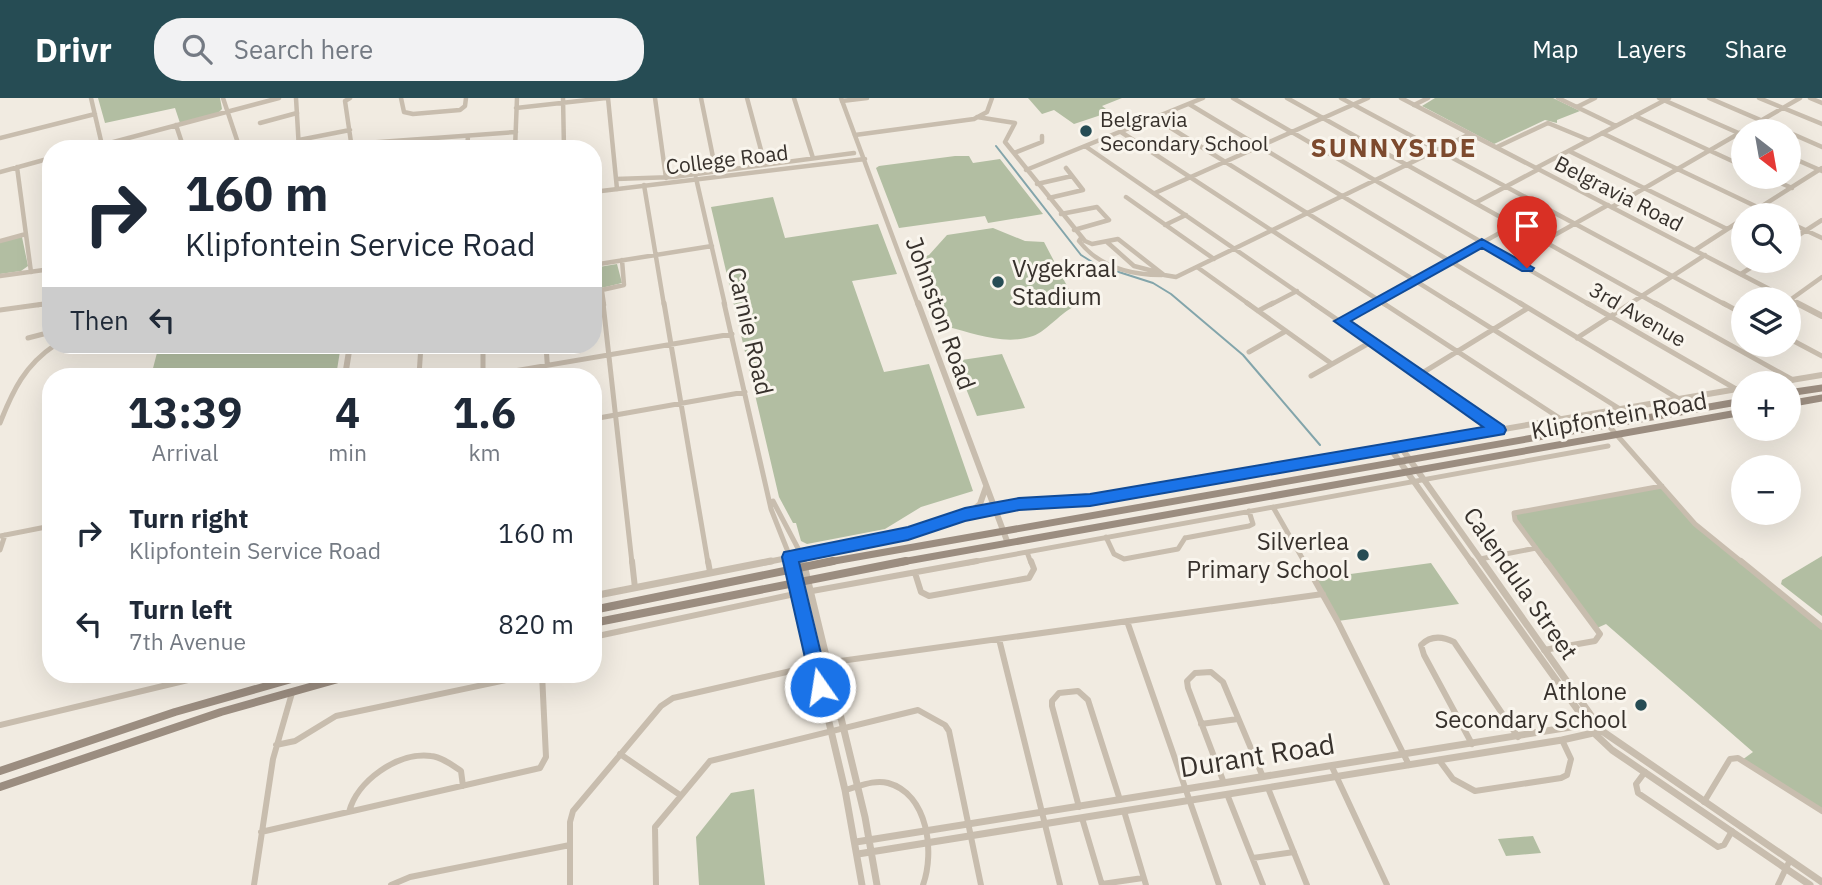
<!DOCTYPE html>
<html lang="en">
<head>
<meta charset="utf-8">
<style>
	:root { --surface:#fff; --page:#f2f2f3; --text:#1f2937; --muted:#747a83; --accent:#264c54 }
	body { margin:0; font-family:"IBM Plex Sans",sans-serif; background:var(--page); color:var(--text); height:100vh; display:flex; flex-direction:column; font-size:26px; white-space:nowrap }
	* { box-sizing:border-box; margin:0 }
	p { font-size:23px; color:var(--muted) }
	.icon { flex:none; width:38px; height:38px; fill:none; stroke:currentColor; stroke-width:2; stroke-linecap:round; stroke-linejoin:round }
	.map { position:relative; flex:1; overflow:hidden }
	.sheet { position:absolute; left:42px; top:270px; width:560px; height:315px; display:flex; flex-direction:column; background:var(--surface); border-radius:28px; box-shadow:0 7px 28px #0002 }
	.sheet>* { flex:none }
	.top-card { position:absolute; left:42px; top:42px; width:560px; height:214px; border-radius:28px; box-shadow:0 7px 28px #0002; background:#fff; color:var(--text); overflow:hidden }
	.needle { width:46px; rotate:149deg }
	.controls { position:absolute; left:1731px; top:21px; display:grid; gap:14px }
	.controls a { display:grid; place-items:center; width:70px; height:70px; border-radius:50%; background:var(--surface); box-shadow:0 7px 28px #0002; font-size:35px }
	.pin { position:absolute; display:grid; place-items:center; width:60px; height:60px; color:#fff; margin:-72px -30px; border-radius:50% 50% 50% 0; rotate:-45deg; box-shadow:0 0 7px #0007 }
	.pin .icon { rotate:45deg }
	.me { position:absolute; width:77px; margin:-38px; rotate:347deg; stroke-linejoin:round; filter:drop-shadow(0 0 5px #0008) }
	.turn { display:flex; align-items:center; gap:24px; height:147px; padding:0 28px; font-size:32px }
	.turn .icon { width:91px; height:91px; stroke-width:2.5 }
	.turn b { display:block; font-size:49px; line-height:60px }
	.then { display:flex; align-items:center; height:66px; padding:0 28px; background:#0003; gap:14px; font-size:26px }
	.eta { display:flex; justify-content:space-evenly; align-items:center; height:119px; text-align:center }
	.eta b { font-size:42px; font-weight:700; line-height:49px }
	ul { padding:0; list-style:none }
	li { display:flex; align-items:center; gap:21px; height:91px; padding:0 28px }
	li div { flex:1 }
	li b { display:block; font-size:26px }
	li em { font-style:normal }
	header { display:flex; align-items:center; gap:42px; box-sizing:border-box; height:98px; padding:0 35px; background:var(--accent); color:#fff }
	header strong { font-size:33px }
	nav { display:flex; gap:38px; margin-inline-start:auto; font-size:24px }
	.search { width:490px; height:63px; background:var(--page); display:flex; align-items:center; gap:18px; box-sizing:border-box; padding:0 24px; border-radius:28px; color:var(--muted); font-size:26px }
	.map>svg:first-child { display:block }
</style>
</head>
<body>
<header>
<strong>Drivr</strong>
<div class="search"><svg class="icon" aria-label="search" viewBox="0 0 24 24"><circle cx="10" cy="10" r="6"/><path d="M15 15l6 6"/></svg>Search here</div>
<nav><a>Map</a><a>Layers</a><a>Share</a></nav>
</header>
<div class="map">
<svg width="1822" height="787" viewBox="0 0 1822 787">
	<rect width="100%" height="100%" fill="#f1ebe1"/>
	<!-- green -->
	<path fill="#b2bea2" d="M98,0H220L222,11L218,15L180,25L175,10L105,25Z
		M1028,0H1122L1102,8L1110,14L1074,26L1054,12L1042,16Z
		M1435,0H1553L1580,13L1557,22V25L1545,22L1494,46L1422,8Z
		M955,58H969L973,65L1000,61L1043,116L988,125L985,118L899,130L876,70L879,68Z
		M773,99L785,140L878,126L897,176L852,183L884,274L929,266L973,393L921,409L885,431L807,446L801,443L796,425H793L779,399L711,109Z
		M993,130L1025,143L1044,144L1077,207C1061,214 1047,233 1033,238C1005,248 973,235 948,229L921,160L929,157L947,137Z
		M22,139L28,168L21,173L0,176V144Z
		M617,166L622,185L593,192V170Z
		M159,247H341L336,278H151Z
		M1002,256L1025,310L977,318L955,263Z
		M1662,388L1690,421L1822,529V713L1742,662L1753,654L1606,526L1597,530L1515,422L1514,415Z
		M1822,458V518L1781,486L1782,482Z
		M1431,465L1459,506L1338,523L1314,481Z
		M754,691L765,787H699L696,739L731,695Z
		M1533,738L1541,755L1506,758L1498,741Z"/>
	<g fill="none" stroke-linecap="round" stroke-linejoin="round">
		<!-- stream -->
		<path stroke="#83a5ab" stroke-width="2" d="M996,48L1081,157L1097,167L1153,185L1171,196L1243,257L1320,347"/>
		<!-- minor-far2 -->
		<path stroke="#c8bdae" stroke-width="4.5" d="M91,0L102,47
			M223,0L240,51
			M350,0L345,3L352,51
			M401,0L404,14L413,16L460,12L465,8L466,0
			M563,0L564,51
			M608,0L617,91
			M655,0L666,80
			M701,0L716,74
			M747,0L765,67
			M794,0L813,60
			M1233,0L1590,207
			M1287,0L1658,207
			M1341,0L1726,207
			M1558,0L1616,28
			M1709,0L1786,33
			M1759,0L1822,26
			M1810,0L1822,5
			M842,3L867,0
			M1189,6L1523,207
			M1414,7L1428,0
			M1577,9L1595,0
			M516,10L606,0
			M1635,18L1743,68
			M977,19L1015,25L1005,44L1085,143L1092,146L1118,141L1164,177L1176,179L1470,36
			M1155,20L1454,207
			M260,25L297,15
			M176,27L184,51
			M1121,34L1386,207
			M1788,34L1822,49
			M1602,35L1774,117
			M855,37L974,21L987,14L992,0
			M0,40L95,16
			M299,42L350,32
			M352,46L516,34
			M1085,48L1316,207
			M1497,49L1548,25L1589,42
			M87,51L279,0
			M467,51L468,38
			M515,51L517,0
			M1569,53L1727,131
			M1014,55L1042,44V38
			M17,69L31,174
			M1536,70L1669,0
			M1026,72L1203,0
			M0,74L51,60
			M1767,79L1792,90
			M696,80L725,207
			M616,81L674,79L854,55
			M1037,86L1072,78
			M644,87L664,207
			M1155,95L1368,0
			M1126,99L1214,161
			M1049,100L1083,92L1066,70
			M1475,105L1539,71
			M593,106L600,166
			M1612,109L1800,0
			M1061,116L1097,109L1109,122L1074,132
			M1748,117L1822,70
			M1788,124L1822,140
			M1165,127L1186,117
			M1081,140L1079,143C1099,169 1130,177 1162,177
			M0,143L26,136
			M1544,143L1608,107
			M1107,144L1134,168L1157,174
			M1788,144L1822,122
			M1695,152L1743,121
			M593,167L712,148
			M1197,169L1250,207
			M1741,176L1761,163
			M602,193L604,207
			M593,194L624,187L622,162
			M1790,202L1822,179
			M38,207L51,205
			M1270,207L1297,193
			M1370,207L1514,127
			M1628,207L1705,157"/>
		<!-- minor-far1 -->
		<path stroke="#c8bdae" stroke-width="5" d="M603,205L632,465
			M664,205L708,465
			M724,205L771,411L790,459
			M1247,205L1332,266
			M1313,205L1498,332
			M1383,205L1561,321
			M1451,205L1620,311
			M1520,205L1679,301
			M1587,205L1736,291
			M1655,205L1793,282
			M1723,205L1743,216
			M0,212L51,205
			M1258,213L1273,205
			M1341,223L1373,205
			M28,240L51,234
			M1577,240L1631,205
			M1788,240L1822,258
			M483,247V278
			M546,247L548,278
			M1249,254L1286,233
			M1419,277L1528,210
			M419,278L421,247
			M485,278L732,236
			M1311,278L1371,244
			M593,321L745,294
			M0,325C13,292 25,267 55,247
			M1608,327L1695,426L1743,465
			M773,403L801,456
			M1273,409L1305,465
			M0,438L51,428
			M1106,439L1114,456L1124,461L1178,451L1185,440
			M1185,440L1249,428L1253,426L1249,413
			M0,452L5,437
			M1027,454L1031,465
			M1480,461L1536,450
			M967,465L1608,348
			M1547,465L1515,422L1514,415L1662,388"/>
		<!-- minor -->
		<path stroke="#c8bdae" stroke-width="6" d="M632,463L635,490
			M708,463L710,474
			M1304,463L1338,524L1409,667
			M1741,463L1822,529
			M915,475L921,494L929,498L1029,480L1034,471L1031,463
			M1127,523L1219,787
			M593,539L790,497L977,463
			M999,541L1060,787
			M1544,552L1595,543L1600,536L1546,463
			M1201,626L1238,621
			M0,627L213,576
			M1472,646L1424,557L1421,547C1431,537 1442,538 1454,544L1518,639
			M276,647L295,643L336,618L535,576
			M620,656L680,697
			M1439,662L1453,681L1475,693L1561,680L1567,677L1571,661L1562,642
			M1332,669L1387,787
			M1645,674L1636,686L1638,695L1718,749L1724,747L1732,733
			M1224,685L1188,590L1187,583L1195,575L1211,574L1223,584L1263,679
			M1268,690L1307,787
			M845,692C858,689 874,681 888,685C928,696 935,754 923,787
			M1227,696L1263,787
			M1704,704L1730,661L1738,660L1822,713
			M1079,709L1052,608V603L1059,595L1078,593L1088,602L1120,702
			M1124,713L1146,787
			M349,714C357,683 397,654 431,658C442,659 452,667 461,673L463,688
			M1082,720L1102,787
			M261,734L540,670L546,659L542,576
			M1253,760L1294,754
			M1102,786L1143,780
			M254,787L273,661L292,595
			M391,787L410,779L570,747
			M570,787V724L573,713L661,608L673,600L826,565L1323,496
			M656,787L655,729L710,663L918,612L945,627L949,633L981,787
			M1778,787L1790,762"/>
		<!-- tertiary-far2 -->
		<path stroke="#c8bdae" stroke-width="4.5" d="M296,0L299,51
			M841,0L918,207
			M1401,0L1800,207
			M1659,0L1743,37
			M1788,58L1822,73
			M593,94L865,61
			M0,178L51,171"/>
		<!-- tertiary-far1 -->
		<path stroke="#c8bdae" stroke-width="6" d="M918,205L1007,443
			M1797,205L1822,218
			M345,278L350,247
			M1773,285L1822,277
			M1400,348L1483,465
			M1390,350L1472,465
			M970,414L980,406L986,389
			M801,456L803,465
			M790,459L791,465
			M762,465L883,441L1003,409L1090,402L1743,290"/>
		<!-- tertiary -->
		<path stroke="#c8bdae" stroke-width="7" d="M791,463L845,692L862,787
			M803,463L865,719L877,787
			M1471,463L1595,636L1612,652L1810,787
			M1482,463L1602,633L1822,784
			M593,498L771,463
			M856,744L1596,625
			M858,756L1562,642L1602,633"/>
		<!-- secondary-far1 -->
		<path stroke="#9b8d80" stroke-width="7" d="M1788,295L1822,290
			M1788,306L1822,300
			M823,465L1743,303
			M896,465L1743,314"/>
		<!-- secondary -->
		<path stroke="#9b8d80" stroke-width="8" d="M593,512L833,463
			M593,525L906,463
			M0,673L175,614L309,576
			M0,689L221,614L356,576"/>
	</g>
	<!-- route -->
	<path fill="#1a73e8" stroke="#114b97" stroke-width="2" d="M1482,141L1534,170L1532,173H1522L1482,150L1351,223L1504,328L1506,332L1504,336L1090,408L1019,412L965,423L908,442L799,464L829,589L826,595L820,597L813,595L782,459L784,454L908,429L965,410L1019,400L1090,396L1483,329L1334,223Z"/>
	<!-- markers -->
	<g fill="#264c54" stroke="#f9f5ed" stroke-width="2.5">
		<circle cx="1086" cy="33" r="7"/>
		<circle cx="998" cy="184" r="7"/>
		<circle cx="1363" cy="457" r="7"/>
		<circle cx="1641" cy="607" r="7"/>
	</g>
	<g text-anchor="middle" dominant-baseline="central" stroke-width="6" stroke-linejoin="round" paint-order="stroke">
		<!-- far-poi labels -->
		<g font-size="21" fill="#37312c" stroke="#f9f5ed" text-anchor="start">
			<text x="1100" y="21">Belgravia<tspan x="1100" dy="24">Secondary School</tspan></text>
		</g>
		<!-- far-street labels -->
		<g font-size="21" fill="#37312c" stroke="#f9f5ed">
			<text transform="translate(727 61) rotate(-7)">College Road</text>
			<text transform="translate(1619 95) rotate(27)">Belgravia Road</text>
			<text transform="translate(1638 216) rotate(30)">3rd Avenue</text>
		</g>
		<!-- poi labels -->
		<g font-size="24" fill="#37312c" stroke="#f9f5ed" text-anchor="end">
			<text x="1012" y="170" text-anchor="start">Vygekraal<tspan x="1012" dy="28">Stadium</tspan></text>
			<text x="1349" y="443">Silverlea<tspan x="1349" dy="28">Primary School</tspan></text>
			<text x="1627" y="593">Athlone<tspan x="1627" dy="28">Secondary School</tspan></text>
		</g>
		<!-- street labels -->
		<g font-size="24" fill="#37312c" stroke="#f9f5ed">
			<text transform="translate(941 215) rotate(70)">Johnston Road</text>
			<text transform="translate(751 233) rotate(77)">Carnie Road</text>
			<text transform="translate(1619 317) rotate(-10)">Klipfontein Road</text>
			<text transform="translate(1521 485) rotate(55)">Calendula Street</text>
		</g>
		<!-- far-district labels -->
		<g font-size="26" font-weight="bold" letter-spacing="2" fill="#7d4a2e" stroke="#f9f5ed">
			<text x="1394" y="49">SUNNYSIDE</text>
		</g>
		<!-- near-street labels -->
		<g font-size="28" fill="#37312c" stroke="#f9f5ed">
			<text transform="translate(1257 657) rotate(-9)">Durant Road</text>
		</g>
	</g>
</svg>
<div class="controls">
<a><svg class="needle" viewBox="-14 -14 28 28"><path d="M0-13l5 13h-10z" fill="#e53935"/><path d="M0 13l5-13h-10z" fill="#747a83"/></svg></a>
<a><svg class="icon" aria-label="search" viewBox="0 0 24 24"><circle cx="10" cy="10" r="6"/><path d="M15 15l6 6"/></svg></a>
<a><svg class="icon" aria-label="layers" viewBox="0 0 24 24"><path d="M12 4l9 5-9 5-9-5zM3 14l9 5 9-5"/></svg></a>
<a>+</a>
<a>−</a>
</div>
<div class="pin" style="left:1527px;top:170px;background:#d93025"><svg class="icon" aria-label="arrive" viewBox="0 0 24 24"><path d="M6 21V4h12l-3 4 3 4H6"/></svg></div>
<svg class="me" style="left:820px;top:589px" viewBox="-20 -20 40 40"><circle r="17" fill="#1a73e8" stroke="#fff" stroke-width="3"/><path d="M0-11L8 9 0 5-8 9z" fill="#fff"/></svg>
<div class="top-card">
<div class="turn"><svg class="icon" aria-label="right" viewBox="0 0 24 24"><path d="M7 20v-9h11M14 6l5 5-5 5"/></svg><div><b>160 m</b>Klipfontein Service Road</div></div>
<div class="then">Then<svg class="icon" aria-label="left" viewBox="0 0 24 24"><path d="M17 20v-9H6M10 6l-5 5 5 5"/></svg></div>
</div>
<section class="sheet">
<div class="eta">
<div><b>13:39</b><p>Arrival</p></div>
<div><b>4</b><p>min</p></div>
<div><b>1.6</b><p>km</p></div>
</div>
<ul>
<li><svg class="icon" aria-label="right" viewBox="0 0 24 24"><path d="M7 20v-9h11M14 6l5 5-5 5"/></svg><div><b>Turn right</b><p>Klipfontein Service Road</p></div><em>160 m</em></li>
<li><svg class="icon" aria-label="left" viewBox="0 0 24 24"><path d="M17 20v-9H6M10 6l-5 5 5 5"/></svg><div><b>Turn left</b><p>7th Avenue</p></div><em>820 m</em></li>
</ul>
</section>
</div>
</body>
</html>
